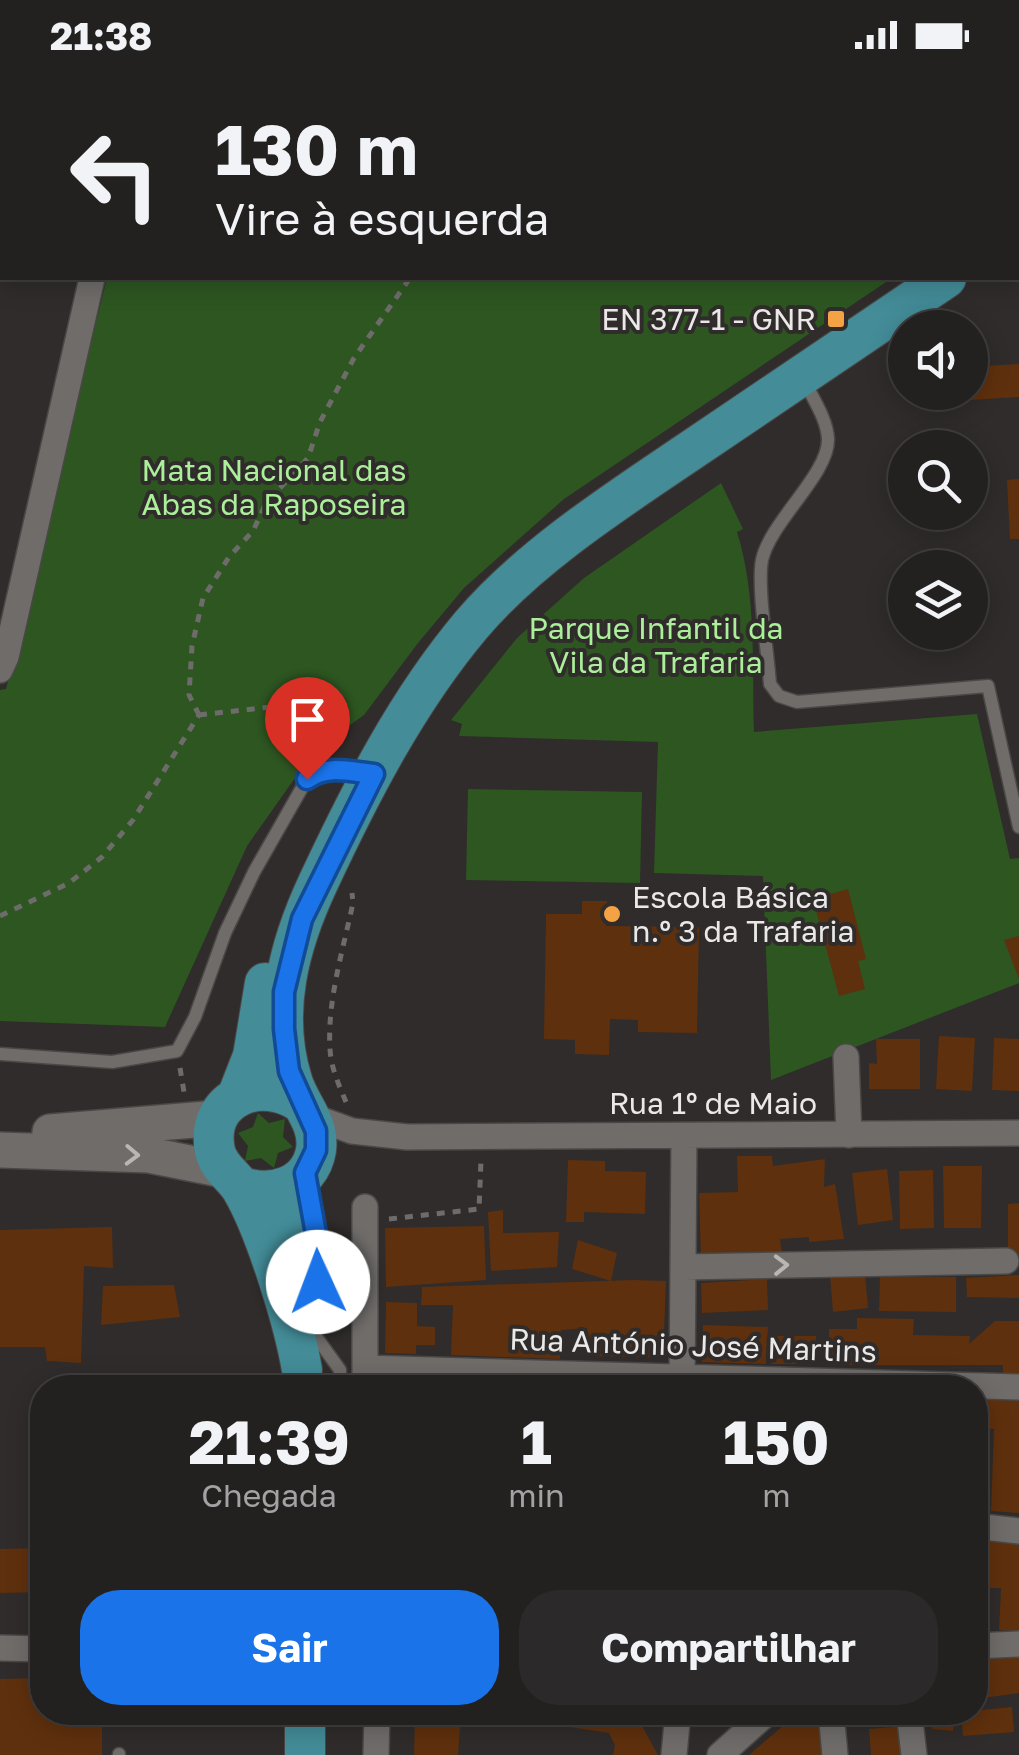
<!DOCTYPE html>
<html lang="pt">
<head>
<meta charset="utf-8">
<style>
	:root { --surface:#232120; --page:#2b2929; --text:#f1f3f6; --muted:#a3a3a5; --line:#403e3e; --accent:#1a73e8 }
	body { margin:0; font-family:"Golos Text",sans-serif; background:var(--page); color:var(--text); height:100vh; display:flex; flex-direction:column; font-size:38px; white-space:nowrap }
	* { box-sizing:border-box; margin:0 }
	p { font-size:32px; color:var(--muted) }
	.icon { flex:none; width:55px; height:55px; fill:none; stroke:currentColor; stroke-width:2; stroke-linecap:round; stroke-linejoin:round }
	.map { position:relative; flex:1; overflow:hidden }
	.drawer { position:absolute; left:30px; top:1305px; width:958px; height:350px; display:flex; flex-direction:column; background:var(--surface); border-radius:40px; box-shadow:0 5px 25px #0003,0 0 0 2px var(--line) }
	.drawer>* { flex:none }
	.hud { position:absolute; left:0px; top:0px; width:1020px; height:210px; box-shadow:0 5px 25px #0003,0 0 0 2px var(--line); background:#232120; color:var(--text); overflow:hidden }
	.fabs { position:absolute; left:888px; top:240px; display:grid; gap:20px }
	.fabs a { display:grid; place-items:center; width:100px; height:100px; border-radius:50%; background:var(--surface); box-shadow:0 5px 25px #0003,0 0 0 2px var(--line); font-size:50px }
	.pin { position:absolute; display:grid; place-items:center; width:85px; height:85px; color:#fff; margin:-102px -42px; border-radius:50% 50% 50% 0; rotate:-45deg; box-shadow:0 0 10px #0007 }
	.pin .icon { rotate:45deg }
	.me { position:absolute; width:110px; margin:-55px; rotate:358deg; stroke-linejoin:round; filter:drop-shadow(0 0 8px #0008) }
	.turn { display:flex; align-items:center; gap:35px; height:210px; padding:0 50px; font-size:45px }
	.turn .icon { width:130px; height:130px; stroke-width:2.5 }
	.turn b { display:block; font-size:70px; line-height:85px }
	.eta { display:flex; justify-content:space-evenly; align-items:center; height:170px; text-align:center }
	.eta b { font-size:60px; font-weight:700; line-height:70px }
	.button { display:flex; gap:20px; margin-top:auto; padding:20px 50px }
	.button a { flex:1; height:115px; border-radius:40px; background:var(--accent); color:#fff; font-size:40px; font-weight:700; line-height:115px; text-align:center }
	.button a+a { background:var(--page); color:var(--text) }
	.status { display:flex; justify-content:space-between; align-items:center; height:70px; padding:0 50px; background:var(--surface); direction:ltr }
	.status svg { height:28px; fill:currentColor }
	.map>svg:first-child { display:block }
</style>
</head>
<body>
<div class="status"><b>21:38</b><svg viewBox="0 0 49 12"><path d="M0 12V9h3v3zM5 12V6h3v6zM10 12V3h3v9zM15 12V0h3v12zM26 1h20v11H26zM47 4h2v5h-2z"/></svg></div>
<div class="map">
<svg width="1019" height="1685" viewBox="0 0 1019 1685">
	<rect width="100%" height="100%" fill="#2f2c2b"/>
	<!-- green -->
	<path fill="#2d5621" d="M157,0H1019V122L1018,2H157Z
		M107,208H892L564,429L464,518L418,573L364,645L314,681L247,776L165,957L0,951V620L6,619Z
		M721,413L743,459L737,462C757,526 752,595 754,662L977,644L1010,789L1019,788V913L771,1010L763,806L654,803L658,672L459,666L462,654L451,650L517,568L584,508Z
		M468,719L642,722L640,813L466,810Z
		M258,1043L269,1053L285,1049L283,1067L293,1077L278,1083L274,1098L261,1088L245,1091L248,1076L238,1063L253,1057Z"/>
	<!-- building -->
	<path fill="#5f300d" d="M1019,294V327L938,332V322H970V297Z
		M1019,409V469H1010L1007,410Z
		M848,819L866,889L858,891L865,919L839,926L813,829Z
		M582,831H607L606,856L699,857L697,963L638,962V950L610,949L609,985L575,984V970L544,969L546,844H582Z
		M1019,866V909L1004,870Z
		M939,966L975,968L972,1021L936,1019Z
		M994,968L1019,969V1021L992,1020Z
		M876,969H920V1019H869V993L877,994Z
		M737,1086H772L773,1096L825,1089L824,1117L835,1114L844,1169L809,1172V1167L780,1169L782,1184L701,1187L699,1123L738,1122Z
		M568,1090L605,1091V1101L646,1102L645,1144L584,1142V1152H566Z
		M943,1096H982L981,1158H944Z
		M887,1099L893,1150L858,1155L852,1103Z
		M933,1100L934,1158L900,1159L899,1101Z
		M1019,1133V1185L1008,1186V1134Z
		M503,1140V1163L559,1162L557,1197L491,1201L488,1142Z
		M484,1156L486,1210L386,1217L385,1158Z
		M112,1157L113,1198L84,1196L81,1293L47,1291L45,1277H0V1160Z
		M578,1170L617,1183L611,1211L572,1199Z
		M830,1205H865L868,1238L833,1242Z
		M1019,1205V1228L967,1227L966,1208Z
		M880,1207H956V1242L879,1241Z
		M767,1209L768,1240L702,1243L701,1213Z
		M634,1210L666,1211L663,1288L589,1286L587,1258L561,1260L560,1289L451,1285L453,1235H421L422,1217Z
		M174,1215L180,1247L101,1255L103,1216Z
		M386,1232L417,1233V1256L435,1257V1275H416V1284L385,1283Z
		M857,1248L914,1249L913,1265L970,1266L969,1274L995,1251H1019V1304L1003,1303V1295H829V1259H857Z
		M703,1255L768,1257L766,1294L702,1292Z
		M771,1266H816V1294H771Z
		M975,1329L1019,1331V1443L991,1441L994,1359L975,1358Z
		M975,1393L988,1394L983,1435L975,1434Z
		M975,1468L1019,1472V1561L999,1560L1001,1518H975Z
		M42,1478V1522L0,1523V1479Z
		M1019,1585V1623L975,1629V1590Z
		M42,1608V1642H102V1685H0V1609Z
		M1012,1637L1014,1662L963,1666L961,1642Z
		M415,1642H461L458,1685H414Z
		M525,1642H631L636,1645L658,1685H613L615,1675L609,1663L570,1657L524,1655Z
		M799,1642H827L831,1685H749Z
		M933,1642H955L953,1661L932,1659Z
		M905,1656L908,1685H871L869,1659Z"/>
	<g fill="none" stroke-linecap="round" stroke-linejoin="round">
		<!-- lane casing -->
		<g stroke="#4a4846" stroke-width="15">
			<path id="lane" d="M805,312C813,329 827,349 828,369C829,404 770,452 762,490C757,517 768,584 770,614L779,626L797,632L988,616L1019,757
				M0,984L112,992L177,981L195,947L225,863L254,802L307,709L318,701L366,703
				M309,1257L340,1300V1318
				M308,1263C317,1220 322,1182 310,1140
				M119,1684V1685"/>
		</g>
		<!-- street casing -->
		<g stroke="#4a4846" stroke-width="28">
			<path id="street" d="M123,0V2
				M0,600L6,587L92,208
				M846,987L849,1065
				M311,1046L352,1061L407,1067L1019,1063
				M683,1197L1006,1191
				M365,1298L1019,1317
				M365,1318V1137
				M682,1318L684,1066
				M975,1456L1019,1461
				M975,1576L1019,1574
				M0,1578L42,1579
				M831,1642L835,1685
				M909,1642L914,1685
				M376,1685L377,1642
				M674,1685L678,1642
				M720,1685L768,1642"/>
		</g>
		<!-- secondary casing -->
		<g stroke="#4a4846" stroke-width="38">
			<path id="secondary" d="M50,1062L218,1048
				M0,1080L149,1085L224,1100"/>
		</g>
		<!-- primary casing -->
		<g stroke="#4a4846" stroke-width="42">
			<path id="primary" d="M1018,158L1019,157
				M237,1027L253,986L265,913
				M301,1033C262,1005 204,1027 215,1081C219,1098 232,1104 241,1118C265,1158 294,1252 302,1300
				M295,1113L294,1178L297,1223
				M240,1116C270,1128 310,1117 316,1080C320,1052 299,1035 292,1010C271,942 289,875 318,813C360,723 407,631 472,554C529,487 616,431 690,381C775,323 861,266 946,208
				M305,1642V1685"/>
		</g>
		<!-- path -->
		<path stroke="#6e6c6b" stroke-width="5" stroke-dasharray="8 8" stroke-linecap="butt" d="M495,0L496,2
			M199,645L189,625L192,576L203,528L229,487L253,461L266,433L308,388L320,352L354,288L410,208
			M199,645L297,634L322,640L335,666L333,685
			M0,846L69,813L102,787L133,750L199,645
			M180,998L184,1022
			M346,1032C339,1015 331,998 330,979C327,931 343,880 353,833L352,823
			M389,1149L479,1139L481,1091"/>
		<!-- lane -->
		<use href="#lane" stroke="#6f6c6a" stroke-width="12"/>
		<!-- street -->
		<use href="#street" stroke="#6f6c6a" stroke-width="25"/>
		<!-- secondary -->
		<use href="#secondary" stroke="#6f6c6a" stroke-width="35"/>
		<!-- primary -->
		<use href="#primary" stroke="#438c98" stroke-width="40"/>
	</g>
	<!-- one-way arrows -->
	<defs><path id="oneway-chevron" d="M-2-3.5L2.5 0L-2 3.5" fill="none" stroke-width="1.6" stroke-linecap="round" stroke-linejoin="round" transform="scale(2.5)"/></defs>
	<g stroke="#b9b7b6">
		<use href="#oneway-chevron" transform="translate(132 1085) rotate(2)"/>
		<use href="#oneway-chevron" transform="translate(781 1195) rotate(-1)"/>
	</g>
	<g fill="none" stroke-linecap="round" stroke-linejoin="round">
		<!-- route casing -->
		<g stroke="#114b97" stroke-width="25">
			<path id="route" d="M307,709C327,694 351,702 374,704L302,849L284,922V959L289,1001L316,1061V1080L305,1103L318,1175V1212"/>
		</g>
		<!-- route -->
		<use href="#route" stroke="#1a73e8" stroke-width="18"/>
	</g>
	<!-- markers -->
	<g fill="#f4a344" stroke="#2f2c2b" stroke-width="4">
		<rect x="826" y="239" width="20" height="20" rx="5"/>
		<circle cx="612" cy="844" r="10"/>
	</g>
	<g text-anchor="middle" dominant-baseline="central" stroke-width="8" stroke-linejoin="round" paint-order="stroke">
		<!-- poi labels -->
		<g font-size="30" fill="#ebe9e8" stroke="#2f2c2b" text-anchor="end">
			<text x="816" y="249">EN 377-1 - GNR</text>
			<text x="632" y="827" text-anchor="start">Escola Básica<tspan x="632" dy="34">n.º 3 da Trafaria</tspan></text>
		</g>
		<!-- park labels -->
		<g font-size="30" fill="#acef9a" stroke="#2f2c2b">
			<text x="274" y="400">Mata Nacional das<tspan x="274" dy="34">Abas da Raposeira</tspan></text>
			<text x="656" y="558">Parque Infantil da<tspan x="656" dy="34">Vila da Trafaria</tspan></text>
		</g>
		<!-- street labels -->
		<g font-size="30" fill="#ebe9e8" stroke="#2f2c2b">
			<text x="713" y="1033">Rua 1º de Maio</text>
			<text transform="translate(693 1275) rotate(2)">Rua António José Martins</text>
		</g>
	</g>
</svg>
<div class="fabs">
<a><svg class="icon" aria-label="sound" viewBox="0 0 24 24"><path d="M4 9h4l5-4v14l-5-4H4zM17 9q2 3 0 6"/></svg></a>
<a><svg class="icon" aria-label="search" viewBox="0 0 24 24"><circle cx="10" cy="10" r="6"/><path d="M15 15l6 6"/></svg></a>
<a><svg class="icon" aria-label="layers" viewBox="0 0 24 24"><path d="M12 4l9 5-9 5-9-5zM3 14l9 5 9-5"/></svg></a>
</div>
<div class="pin" style="left:307px;top:709px;background:#d93025"><svg class="icon" aria-label="arrive" viewBox="0 0 24 24"><path d="M6 21V4h12l-3 4 3 4H6"/></svg></div>
<svg class="me" style="left:318px;top:1212px" viewBox="-20 -20 40 40"><circle r="19" fill="#fff"/><path d="M0-13L10 11 0 6-10 11z" fill="#1a73e8"/></svg>
<div class="hud">
<div class="turn"><svg class="icon" aria-label="left" viewBox="0 0 24 24"><path d="M17 20v-9H6M10 6l-5 5 5 5"/></svg><div><b>130 m</b>Vire à esquerda</div></div>
</div>
<section class="drawer">
<div class="eta">
<div><b>21:39</b><p>Chegada</p></div>
<div><b>1</b><p>min</p></div>
<div><b>150</b><p>m</p></div>
</div>
<div class="button"><a>Sair</a><a>Compartilhar</a></div>
</section>
</div>
</body>
</html>
